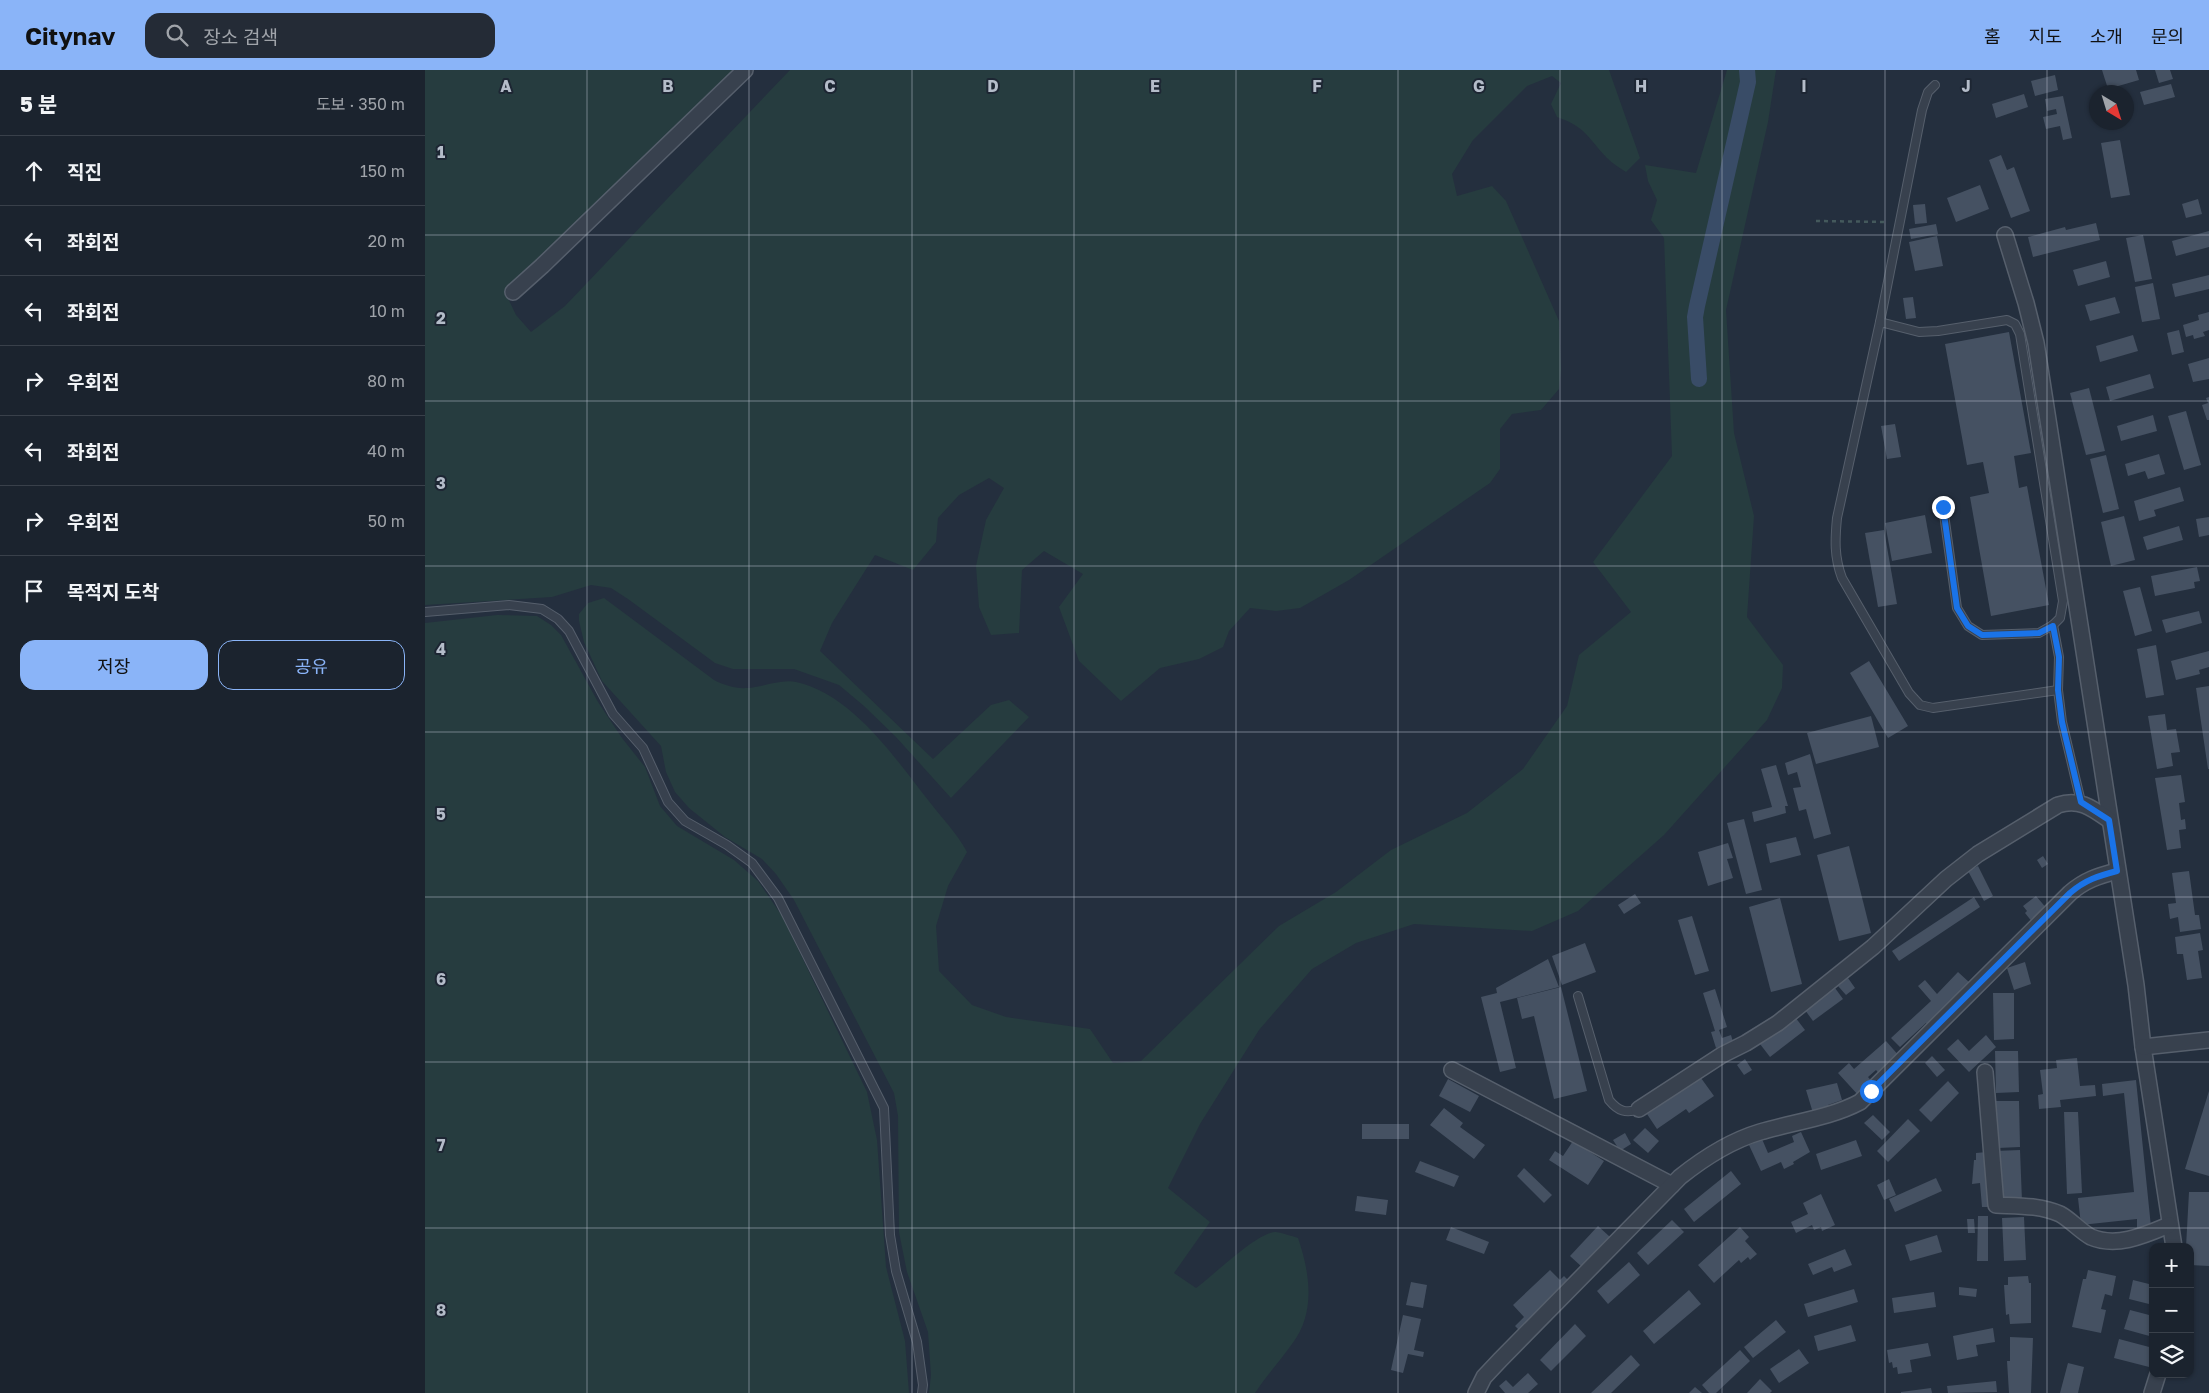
<!DOCTYPE html>
<html lang="ko">
<meta charset="utf-8">
<style>
:root{--surface:#1b232e;--page:#242b36;--text:#f1f3f6;--muted:#a0a4aa;--line:#39404a;--accent:#8ab4f8}
body{margin:0;font-family:"Golos Text","Noto Sans KR",sans-serif;background:var(--page);color:var(--text)}
.controls{position:absolute;right:15px;bottom:15px;display:grid;overflow:hidden;border-radius:10px;box-shadow:0 1px 4px #0004}
.controls button{width:45px;height:45px;display:grid;place-items:center;padding:0;border:0;border-bottom:1px solid var(--line);background:var(--surface);color:var(--text);font:25px sans-serif}
.compass{position:absolute;left:1664px;top:15px;width:45px;height:45px;border-radius:50%;background:var(--surface);box-shadow:0 1px 4px #0004;rotate:142deg}
.stop{position:absolute;width:15px;height:15px;margin:-11px;border:4px solid #1a73e8;border-radius:50%;background:#fff}
.stop.end{background:#1a73e8;border-color:#fff;box-shadow:0 1px 5px #0008}
.list{margin:0;padding:0;list-style:none}
h2{display:flex;justify-content:space-between;align-items:center;height:65px;margin:0;padding:0 20px;font-size:21px}
h2 small{font-size:16px;font-weight:400;color:var(--muted)}
.list li{display:grid;grid-template-columns:32px 1fr auto;gap:15px;align-items:center;box-sizing:border-box;height:70px;padding:0 20px;border-top:1px solid var(--line)}
.list b{display:block;font-size:19px;white-space:nowrap}
.list em{font-size:16px;font-style:normal;color:var(--muted)}
.actions{display:flex;gap:10px;padding:15px 20px}
.actions a{flex:1;padding:11px 0;border:1px solid var(--accent);border-radius:15px;text-align:center;font-size:18px;color:var(--accent)}
.actions .main{background:var(--accent);color:#111}
.icon{flex:none;width:28px;height:28px;fill:none;stroke:currentColor;stroke-width:2;stroke-linecap:round;stroke-linejoin:round}
.map{position:relative;flex:none;width:1784px;height:1323px;overflow:hidden}
header{display:flex;align-items:center;gap:30px;box-sizing:border-box;height:70px;padding:0 25px;background:var(--accent);color:#111}
header strong{font-size:24px}
nav{display:flex;gap:28px;margin-inline-start:auto;font-size:18px}
.search{width:350px;height:45px;background:var(--page);display:flex;align-items:center;gap:12px;box-sizing:border-box;padding:0 18px;border-radius:15px;color:var(--muted);font-size:19px}
main{display:flex}
aside{flex:1;background:var(--surface)}
.map>svg:first-child{display:block}
.green{fill:#263c3f}
.lines{fill:none;stroke-linecap:round;stroke-linejoin:round}
.canal{stroke:#394c67;stroke-width:16}
.building{fill:#455162}
.lane-casing{stroke:#565f6c;stroke-width:10}
.street-casing{stroke:#565f6c;stroke-width:18}
.path{stroke:#44595c;stroke-width:2.5;stroke-dasharray:4 4;stroke-linecap:butt}
.lane{stroke:#38414e;stroke-width:8}
.street{stroke:#38414e;stroke-width:15}
.route{stroke:#1a73e8;stroke-width:6}
.grid{fill:none;stroke:#b4bcc9;stroke-width:1;stroke-opacity:0.55}
.grid-label{font-size:16px;text-anchor:middle;font-weight:bold;fill:#b4bcc9;stroke:#1d2633;stroke-width:4;stroke-linejoin:round;paint-order:stroke}
</style>
<header>
<strong>Citynav</strong>
<div class="search"><svg class="icon" aria-label="search" viewBox="0 0 24 24"><circle cx="10" cy="10" r="6"/><path d="M15 15l6 6"/></svg>장소 검색</div>
<nav><a>홈</a><a>지도</a><a>소개</a><a>문의</a></nav>
</header>
<main>
<aside>
<h2>5 분<small>도보 · 350 m</small></h2>
<ul class="list">
<li><svg class="icon" aria-label="ahead" viewBox="0 0 24 24"><path d="M12 20V5M6 11l6-6 6 6"/></svg><div><b>직진</b></div><em>150 m</em></li>
<li><svg class="icon" aria-label="left" viewBox="0 0 24 24"><path d="M17 20v-9H6M10 6l-5 5 5 5"/></svg><div><b>좌회전</b></div><em>20 m</em></li>
<li><svg class="icon" aria-label="left" viewBox="0 0 24 24"><path d="M17 20v-9H6M10 6l-5 5 5 5"/></svg><div><b>좌회전</b></div><em>10 m</em></li>
<li><svg class="icon" aria-label="right" viewBox="0 0 24 24"><path d="M7 20v-9h11M14 6l5 5-5 5"/></svg><div><b>우회전</b></div><em>80 m</em></li>
<li><svg class="icon" aria-label="left" viewBox="0 0 24 24"><path d="M17 20v-9H6M10 6l-5 5 5 5"/></svg><div><b>좌회전</b></div><em>40 m</em></li>
<li><svg class="icon" aria-label="right" viewBox="0 0 24 24"><path d="M7 20v-9h11M14 6l5 5-5 5"/></svg><div><b>우회전</b></div><em>50 m</em></li>
<li><svg class="icon" aria-label="arrive" viewBox="0 0 24 24"><path d="M6 21V4h12l-3 4 3 4H6"/></svg><div><b>목적지 도착</b></div></li>
</ul>
<div class="actions"><a class="main">저장</a><a>공유</a></div>
</aside>
<div class="map">
<svg width="1784" height="1323" viewBox="0 0 1784 1323">
<rect width="100%" height="100%" fill="#242f3e"/>
<!-- green -->
<g class="green">
<path d="M0 0H312L80 222 91 245 106 262 140 236 365 0H1184L1215 88 1201 102C1195 98 1188 94 1182 88 1163 68 1161 57 1132 47L1126 34 1136 13 1127 6 1102 16 1048 70 1027 104 1032 126 1067 116 1081 131 1134 251 1136 299 1134 319 1116 340 1087 344 1075 359V399L1065 413 924 510 875 538 851 541 825 538 804 561 798 577 774 589 735 598 696 631 654 591 634 537 658 504 619 481 597 500 594 563 566 565 554 537 551 496 561 450 579 418 564 408 534 425 513 448 511 472 488 500 450 485 407 553 395 581 508 689 566 635 584 630 604 647 526 728 471 667 439 636 414 615 369 599H308L290 593 203 529 186 518 166 515 127 527 0 535Z"/>
<path d="M1302 0H1351L1343 52 1301 240 1309 363 1329 446 1322 547 1358 595 1357 618 1342 650 1239 765 1153 841 1107 861 989 854 931 873 887 899 834 960 775 1054 743 1118 785 1152 749 1203 771 1218C788 1206 833 1161 851 1162 858 1163 866 1166 873 1168 885 1203 891 1243 867 1274 855 1291 841 1306 830 1323H504L506 1305 503 1262 482 1202 474 1162 473 1046 469 1023 369 830 351 804 337 789 300 767 264 738 250 722 241 702 236 676 177 611 159 572 154 551V544L163 533 179 528 289 610C299 615 311 619 322 618 338 617 356 609 371 612 428 625 469 687 503 730 516 747 532 763 542 782L523 816 511 856 514 901 547 935 581 947 665 959 688 993 716 991 854 856 911 822 966 780 1042 743 1098 699 1142 636 1154 585 1206 542 1168 492 1247 386 1239 168 1226 150 1232 130 1223 111 1220 95 1271 103Z"/>
<polygon points="72,545 112,546 126,555 136,565 173,632 197,668 220,697 235,736 252,756 309,790 333,811 357,846 442,1022 452,1070 461,1197 480,1271 484,1323 0,1323 0,553"/>
</g>
<g class="lines">
<!-- canal -->
<polyline class="canal" points="1274,309 1270,247 1272,236 1323,12 1322,0"/>
</g>
<!-- building -->
<g class="building">
<polygon points="1677,0 1711,0 1714,10 1683,19"/>
<polygon points="1730,0 1745,0 1748,9 1734,13"/>
<polygon points="1630,5 1633,20 1610,26 1606,11"/>
<polygon points="1746,14 1750,27 1719,35 1715,22"/>
<polygon points="1599,24 1603,37 1571,48 1567,34"/>
<polygon points="1638,26 1647,68 1638,70 1635,56 1621,59 1618,47 1632,44 1631,39 1622,41 1620,29"/>
<polygon points="1695,70 1705,125 1686,128 1676,73"/>
<polygon points="1576,85 1582,100 1589,97 1605,141 1586,148 1564,90"/>
<polygon points="1555,115 1564,139 1531,152 1522,128"/>
<polygon points="1773,129 1777,144 1761,148 1757,134"/>
<polygon points="1500,134 1502,153 1490,154 1488,135"/>
<polygon points="1671,153 1675,170 1608,187 1603,167 1640,157 1641,160"/>
<polygon points="1511,154 1513,164 1486,169 1484,159"/>
<polygon points="1784,161 1784,177 1751,186 1747,171"/>
<polygon points="1718,165 1727,209 1710,212 1701,168"/>
<polygon points="1512,166 1518,196 1490,201 1484,172"/>
<polygon points="1681,191 1685,207 1653,216 1648,200"/>
<polygon points="1784,205 1784,219 1750,227 1747,214"/>
<polygon points="1728,213 1735,249 1717,252 1710,217"/>
<polygon points="1488,227 1491,248 1481,249 1478,228"/>
<polygon points="1690,227 1695,243 1665,251 1660,235"/>
<polygon points="1784,242 1784,260 1778,262 1780,266 1769,269 1768,265 1761,267 1758,255 1774,250 1773,245"/>
<polygon points="1754,260 1759,282 1747,285 1742,263"/>
<polygon points="1584,262 1606,383 1589,386 1594,418 1602,416 1624,535 1566,546 1545,427 1564,423 1558,392 1542,395 1520,274"/>
<polygon points="1708,265 1713,281 1675,292 1671,276"/>
<polygon points="1784,288 1784,309 1768,312 1763,294"/>
<polygon points="1725,304 1729,318 1685,331 1681,317"/>
<polygon points="1664,318 1680,381 1661,385 1645,323"/>
<polygon points="1784,327 1784,350 1782,350 1777,335 1783,333 1781,328"/>
<polygon points="1761,341 1776,395 1759,400 1743,346"/>
<polygon points="1728,345 1732,361 1696,371 1692,356"/>
<polygon points="1470,354 1476,387 1462,389 1456,356"/>
<polygon points="1734,384 1740,404 1723,409 1720,401 1703,406 1700,394"/>
<polygon points="1681,385 1694,439 1678,443 1665,389"/>
<polygon points="1755,417 1759,431 1729,440 1731,446 1714,451 1709,431"/>
<polygon points="1500,445 1507,483 1467,491 1460,453"/>
<polygon points="1699,446 1710,490 1686,496 1676,452"/>
<polygon points="1784,447 1784,465 1774,467 1771,449"/>
<polygon points="1754,456 1758,470 1722,480 1718,467"/>
<polygon points="1459,460 1472,534 1453,537 1440,463"/>
<polygon points="1772,497 1775,511 1769,512 1770,518 1730,526 1726,506"/>
<polygon points="1715,517 1727,561 1710,566 1698,521"/>
<polygon points="1774,541 1777,553 1741,563 1737,550"/>
<polygon points="1731,575 1739,625 1721,628 1712,579"/>
<polygon points="1784,581 1784,597 1774,600 1775,604 1751,610 1746,591"/>
<polygon points="1444,591 1483,656 1463,668 1425,603"/>
<polygon points="1784,616 1784,699 1783,699 1771,618"/>
<polygon points="1740,644 1742,660 1751,659 1755,682 1746,683 1748,696 1732,699 1723,646"/>
<polygon points="1446,646 1454,677 1391,694 1382,663"/>
<polygon points="1385,684 1406,764 1389,769 1381,739 1374,741 1368,718 1376,717 1372,702 1363,705 1360,693"/>
<polygon points="1351,695 1363,736 1360,736 1361,743 1329,752 1327,742 1347,737 1336,699"/>
<polygon points="1756,705 1760,732 1754,733 1756,750 1760,749 1761,759 1754,760 1756,778 1742,780 1730,708"/>
<polygon points="1319,749 1337,820 1321,824 1302,753"/>
<polygon points="1371,767 1376,785 1345,793 1341,774"/>
<polygon points="1303,773 1308,788 1302,789 1308,808 1283,816 1273,782"/>
<polygon points="1424,776 1446,863 1414,871 1392,785"/>
<polygon points="1618,786 1623,794 1617,798 1612,790"/>
<polygon points="1553,796 1568,826 1559,831 1543,801"/>
<polygon points="1764,801 1770,845 1774,845 1776,859 1755,862 1753,847 1745,849 1743,834 1751,833 1747,803"/>
<polygon points="1210,824 1216,833 1199,844 1193,835"/>
<polygon points="1611,826 1623,840 1608,853 1600,843 1602,841 1598,836"/>
<polygon points="1549,827 1555,837 1474,891 1467,881"/>
<polygon points="1355,828 1377,914 1346,922 1324,837"/>
<polygon points="1267,846 1284,901 1270,905 1253,850"/>
<polygon points="1775,863 1778,880 1773,881 1777,908 1762,910 1758,884 1752,884 1750,867"/>
<polygon points="1160,873 1171,902 1137,915 1127,886"/>
<polygon points="1123,889 1134,917 1075,932 1091,998 1075,1002 1056,927 1072,923 1071,918"/>
<polygon points="1600,892 1606,914 1589,920 1582,898"/>
<polygon points="1533,902 1545,913 1505,956 1501,953 1475,977 1466,968 1506,931 1493,916 1500,910 1512,924"/>
<polygon points="1423,908 1430,918 1421,925 1413,916"/>
<polygon points="1136,917 1162,1021 1129,1029 1109,946 1097,949 1092,928"/>
<polygon points="1410,918 1418,929 1388,951 1380,940"/>
<polygon points="1290,919 1302,957 1294,960 1297,968 1306,965 1308,972 1291,978 1286,962 1290,961 1278,923"/>
<polygon points="1568,923 1589,923 1589,969 1569,970"/>
<polygon points="1370,947 1380,960 1345,987 1335,974"/>
<polygon points="1561,965 1571,977 1544,1002 1522,979 1533,969 1544,981"/>
<polygon points="1461,971 1475,987 1456,1006 1451,1000 1443,1007 1448,1013 1434,1026 1413,1003 1424,993 1429,999"/>
<polygon points="1570,981 1593,981 1594,1022 1571,1023"/>
<polygon points="1507,986 1520,1000 1512,1007 1500,993"/>
<polygon points="1652,988 1655,1016 1670,1015 1671,1026 1635,1030 1636,1037 1614,1039 1613,1025 1618,1024 1615,1000 1632,998 1631,990"/>
<polygon points="1320,989 1327,1000 1319,1005 1312,995"/>
<polygon points="1276,1008 1289,1026 1264,1043 1261,1039 1232,1059 1222,1044"/>
<polygon points="1023,1009 1054,1026 1045,1042 1014,1026"/>
<polygon points="1711,1010 1726,1157 1712,1158 1712,1149 1656,1155 1653,1128 1709,1122 1699,1023 1678,1026 1677,1014"/>
<polygon points="1523,1011 1534,1023 1506,1052 1494,1040"/>
<polygon points="1412,1013 1417,1030 1403,1035 1404,1038 1388,1043 1381,1020"/>
<polygon points="1784,1021 1784,1106 1760,1099"/>
<polygon points="1567,1031 1594,1031 1595,1077 1573,1078"/>
<polygon points="1019,1038 1038,1053 1035,1057 1060,1075 1049,1089 1005,1055"/>
<polygon points="1639,1042 1653,1042 1657,1123 1642,1124"/>
<polygon points="1448,1045 1465,1062 1457,1070 1439,1053"/>
<polygon points="1483,1049 1495,1061 1463,1092 1452,1081"/>
<rect x="937" y="1054" width="47" height="15"/>
<polygon points="1220,1058 1234,1071 1223,1083 1208,1070"/>
<polygon points="1376,1062 1385,1082 1368,1092 1369,1094 1359,1099 1356,1092 1336,1101 1324,1075 1337,1069 1343,1083 1369,1072 1367,1066"/>
<polygon points="1200,1063 1206,1074 1195,1081 1188,1070"/>
<polygon points="1431,1070 1437,1086 1396,1100 1391,1084"/>
<polygon points="1148,1071 1179,1091 1163,1115 1124,1090 1130,1081 1138,1086"/>
<polygon points="1595,1080 1597,1131 1573,1132 1570,1081"/>
<polygon points="1562,1082 1565,1137 1557,1137 1555,1113 1547,1114 1549,1090 1551,1090 1551,1083"/>
<polygon points="995,1091 1034,1106 1029,1117 990,1102"/>
<polygon points="1099,1098 1127,1125 1119,1133 1092,1106"/>
<polygon points="1306,1101 1316,1114 1269,1152 1259,1139"/>
<polygon points="1511,1108 1517,1121 1470,1142 1464,1129"/>
<polygon points="1464,1109 1471,1125 1459,1130 1452,1115"/>
<polygon points="1764,1122 1784,1122 1784,1196 1765,1195 1765,1177 1761,1177"/>
<polygon points="1396,1124 1410,1155 1397,1161 1396,1157 1389,1160 1387,1155 1371,1163 1366,1152 1383,1144 1378,1133"/>
<polygon points="932,1126 963,1130 961,1145 930,1141"/>
<polygon points="1553,1146 1563,1146 1563,1191 1552,1191"/>
<polygon points="1599,1147 1601,1190 1579,1191 1577,1148"/>
<polygon points="1542,1149 1549,1149 1550,1163 1543,1163"/>
<polygon points="1247,1150 1259,1162 1223,1195 1212,1183"/>
<polygon points="1173,1156 1185,1167 1157,1197 1145,1186"/>
<polygon points="1026,1157 1064,1172 1059,1184 1021,1170"/>
<polygon points="1315,1157 1324,1167 1320,1171 1332,1184 1325,1190 1323,1187 1316,1193 1314,1190 1289,1213 1273,1195"/>
<polygon points="1512,1165 1517,1182 1485,1191 1480,1175"/>
<polygon points="1420,1179 1427,1195 1409,1202 1407,1197 1388,1205 1383,1194"/>
<polygon points="1204,1192 1215,1205 1183,1234 1172,1221"/>
<polygon points="1125,1200 1135,1210 1139,1206 1148,1215 1098,1264 1090,1256 1099,1247 1088,1235"/>
<polygon points="1663,1200 1691,1206 1687,1226 1680,1224 1676,1239 1681,1240 1676,1263 1647,1257 1658,1209 1661,1209"/>
<polygon points="1603,1206 1604,1213 1606,1213 1606,1253 1585,1254 1584,1244 1581,1245 1579,1215 1583,1215 1583,1207"/>
<polygon points="1708,1210 1728,1215 1728,1235 1704,1229"/>
<polygon points="986,1212 1002,1215 998,1238 981,1235"/>
<polygon points="1534,1217 1552,1219 1551,1227 1534,1225"/>
<polygon points="1429,1219 1433,1232 1383,1247 1379,1234"/>
<polygon points="1264,1220 1276,1234 1229,1274 1218,1261"/>
<polygon points="1509,1222 1511,1237 1469,1243 1467,1228"/>
<polygon points="1705,1240 1728,1246 1728,1267 1699,1259"/>
<polygon points="978,1245 996,1249 989,1280 999,1282 998,1287 983,1284 978,1303 966,1300"/>
<polygon points="1351,1250 1361,1262 1328,1288 1319,1277"/>
<polygon points="1150,1254 1161,1266 1126,1301 1115,1290"/>
<polygon points="1426,1255 1431,1271 1393,1281 1389,1266"/>
<polygon points="1568,1258 1570,1272 1551,1275 1553,1286 1532,1290 1528,1266"/>
<polygon points="1585,1267 1608,1268 1606,1323 1584,1323 1582,1291 1585,1291"/>
<polygon points="1694,1269 1728,1278 1728,1298 1689,1288"/>
<polygon points="1503,1273 1506,1286 1485,1290 1487,1302 1473,1304 1472,1297 1468,1298 1467,1292 1464,1293 1462,1280"/>
<polygon points="1374,1279 1384,1293 1354,1313 1345,1299"/>
<polygon points="1315,1280 1325,1291 1291,1323 1284,1323 1277,1315"/>
<polygon points="1206,1285 1215,1295 1186,1323 1166,1323"/>
<polygon points="1643,1293 1659,1297 1653,1323 1635,1323"/>
<polygon points="1103,1303 1113,1314 1103,1323 1080,1323 1074,1316 1081,1310 1088,1317"/>
<polygon points="1335,1309 1347,1321 1345,1323 1322,1323"/>
<polygon points="1571,1311 1572,1322 1523,1323 1522,1316"/>
<polygon points="1270,1317 1277,1323 1264,1323"/>
<polygon points="1506,1318 1507,1323 1476,1323 1476,1322"/>
</g>
<g class="lines">
<defs>
<g id="lane">
<path d="M1510 15 1503 22 1497 40 1455 252 1412 448C1410 469 1409 487 1417 508L1484 623 1495 635 1508 638 1633 620"/>
<polyline points="1455,252 1494,262 1513,261 1582,250 1590,254 1595,264 1638,531 1635,548 1628,555 1614,563 1557,565 1543,556 1532,538 1518,437"/>
<polyline points="0,542 84,535 117,539 133,549 144,561 188,644 218,678 243,732 260,751 302,775 327,793 353,828 459,1038 465,1165 471,1201 492,1272 498,1315 497,1323"/>
<polyline points="1628,555 1634,587 1633,620 1637,652 1656,732"/>
<path d="M1153 926 1184 1030C1193 1041 1201 1044 1214 1039"/>
</g>
<g id="street">
<polyline points="1580,165 1601,233 1611,273 1711,915 1718,977 1749,1177"/>
<polyline points="88,222 117,196 320,0"/>
<polyline points="1718,977 1784,970"/>
<polyline points="1027,1000 1247,1115"/>
<path d="M1560 1002 1571 1135C1592 1136 1615 1135 1635 1144 1646 1150 1655 1161 1666 1167 1692 1178 1720 1165 1744 1155"/>
<path d="M1214 1039 1297 985 1321 973 1353 953 1448 877 1521 809 1553 784 1633 735C1654 728 1667 738 1684 750"/>
<path d="M1051 1323 1059 1307 1075 1290 1255 1107C1280 1087 1305 1071 1335 1062 1368 1052 1405 1048 1435 1032L1645 823C1660 810 1673 806 1692 801"/>
<polyline points="1727,1323 1733,1304"/>
</g>
</defs>
<!-- lane casing -->
<use href="#lane" class="lane-casing"/>
<!-- street casing -->
<use href="#street" class="street-casing"/>
<!-- path -->
<polyline class="path" points="1391,151 1463,152"/>
<!-- lane -->
<use href="#lane" class="lane"/>
<!-- street -->
<use href="#street" class="street"/>
</g>
<g class="lines">
<!-- route -->
<path class="route" d="M1446 1021 1645 823C1660 810 1673 806 1692 801L1684 750 1656 732 1637 652 1633 620 1634 587 1628 556 1614 563 1557 565 1543 556 1532 538 1518 437"/>
</g>
<!-- grid -->
<path class="grid" d="M162 0V1323M324 0V1323M487 0V1323M649 0V1323M811 0V1323M973 0V1323M1135 0V1323M1297 0V1323M1460 0V1323M1622 0V1323M0 165H1784M0 331H1784M0 496H1784M0 662H1784M0 827H1784M0 992H1784M0 1158H1784"/>
<g class="grid-label">
<text x="81" y="22">A</text>
<text x="243" y="22">B</text>
<text x="405" y="22">C</text>
<text x="568" y="22">D</text>
<text x="730" y="22">E</text>
<text x="892" y="22">F</text>
<text x="1054" y="22">G</text>
<text x="1216" y="22">H</text>
<text x="1379" y="22">I</text>
<text x="1541" y="22">J</text>
<text x="16" y="88">1</text>
<text x="16" y="254">2</text>
<text x="16" y="419">3</text>
<text x="16" y="585">4</text>
<text x="16" y="750">5</text>
<text x="16" y="915">6</text>
<text x="16" y="1081">7</text>
<text x="16" y="1246">8</text>
</g>
</svg>
<div class="controls">
<button>+</button>
<button>−</button>
<button><svg class="icon" aria-label="layers" viewBox="0 0 24 24"><path d="M12 4l9 5-9 5-9-5zM3 14l9 5 9-5"/></svg></button>
</div>
<svg class="compass" viewBox="-18 -18 36 36"><path d="M0-13l5 13h-10z" fill="#e53935"/><path d="M0 13l5-13h-10z" fill="#a0a4aa"/></svg>
<div class="stop" style="left:1446px;top:1021px"></div>
<div class="stop end" style="left:1518px;top:437px"></div>
</div>
</main>
